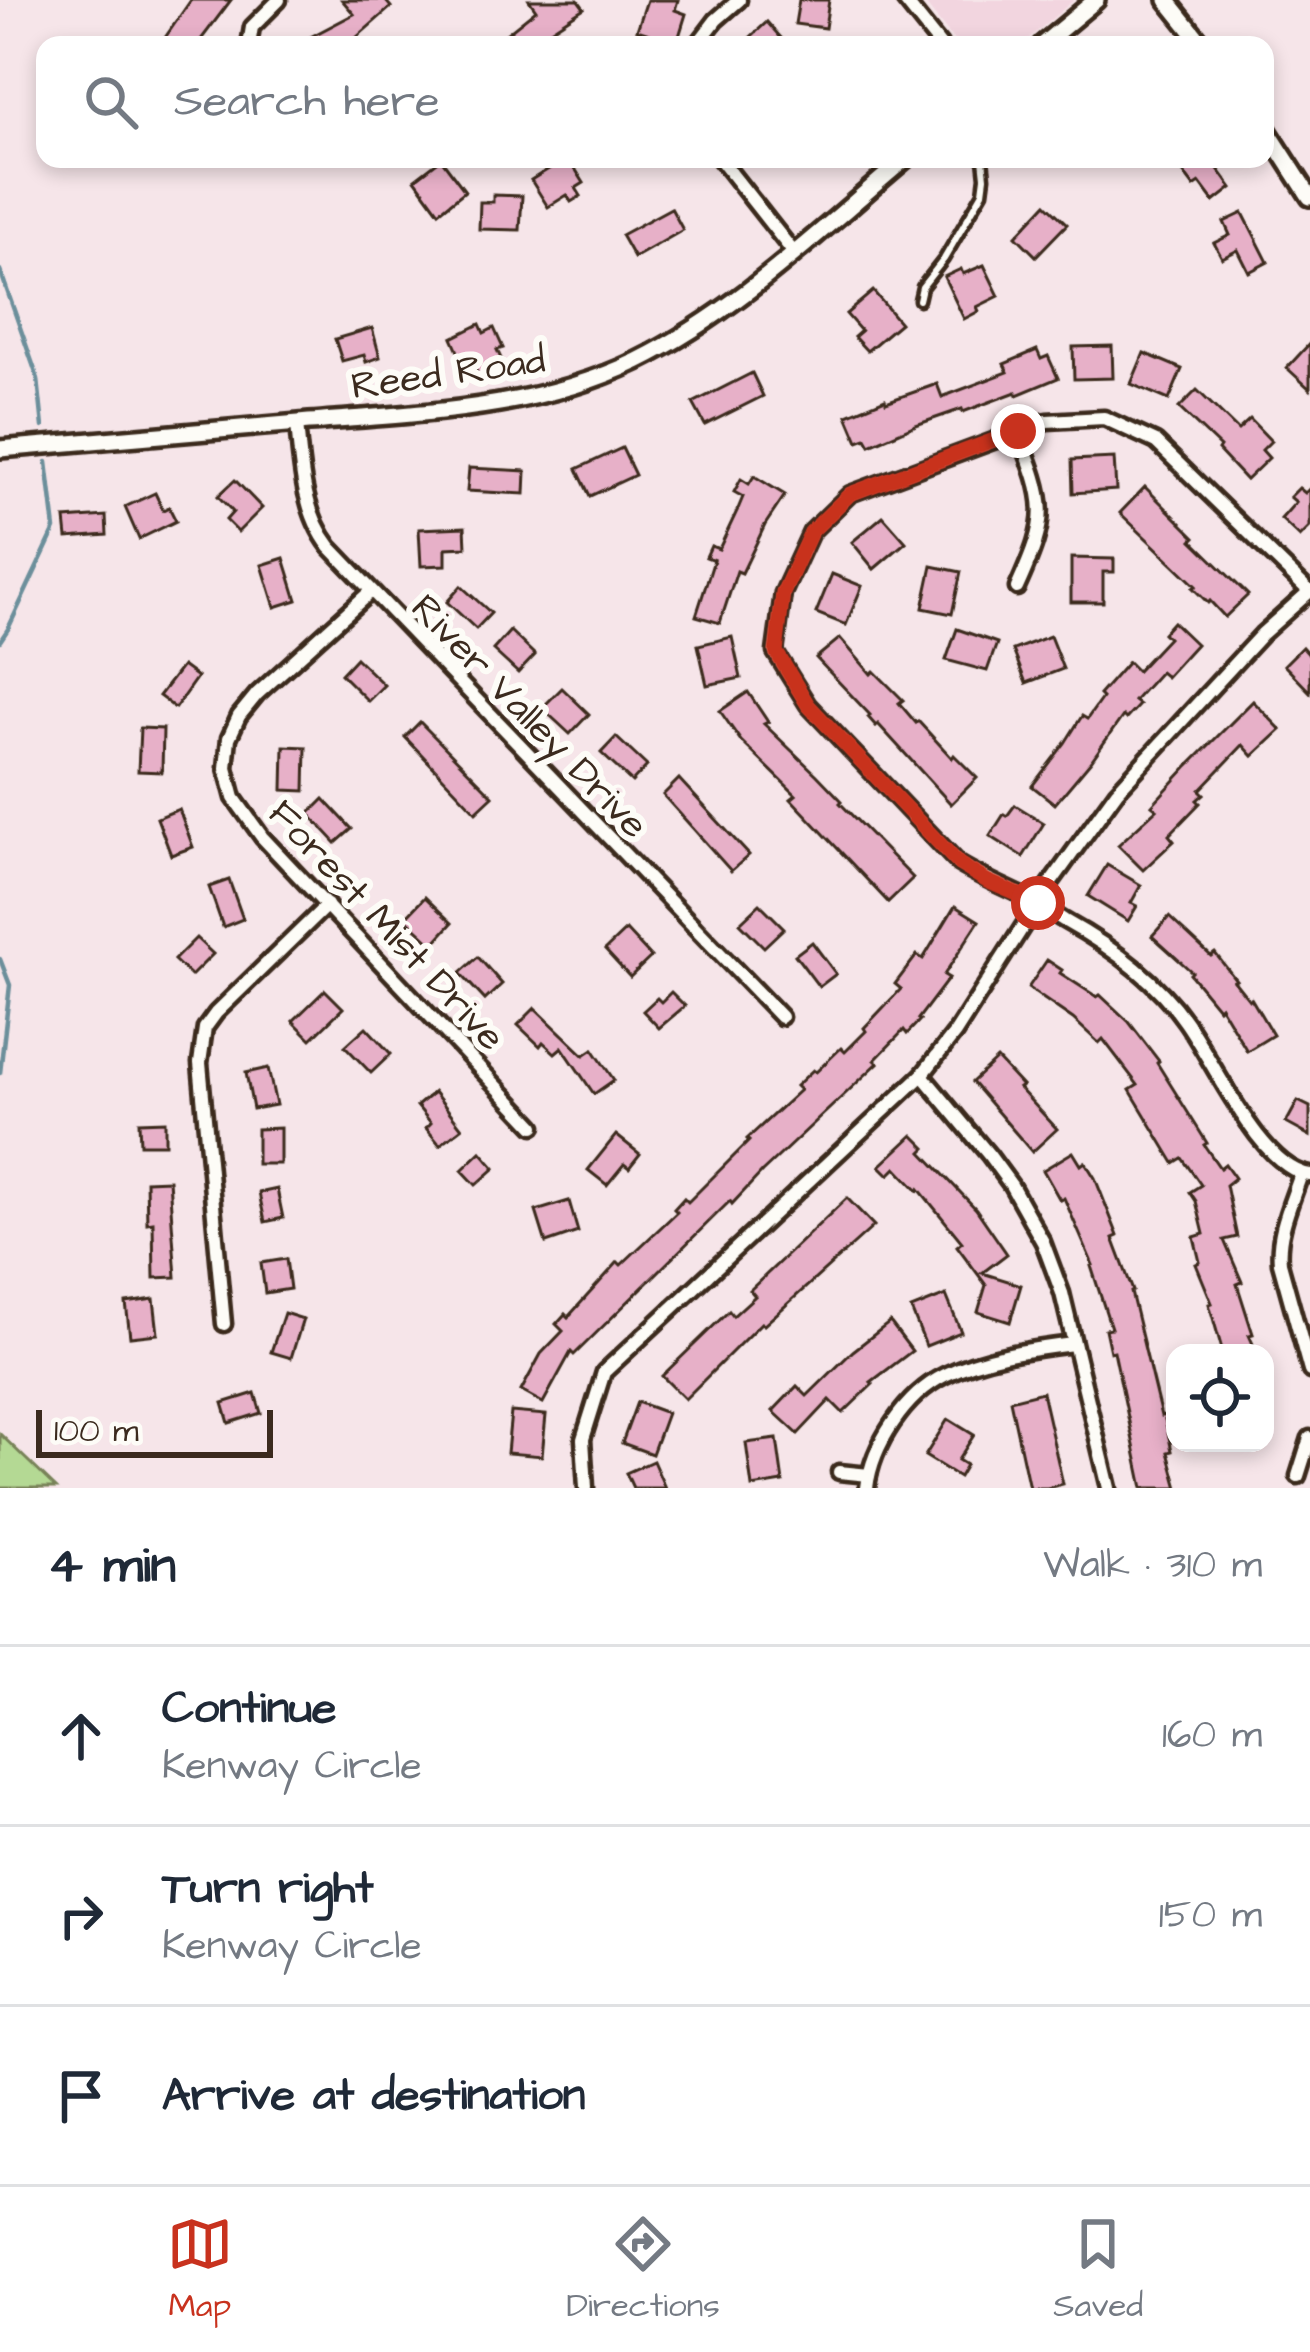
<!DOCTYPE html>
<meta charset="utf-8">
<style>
:root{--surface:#fff;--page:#f2f2f3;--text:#1f2937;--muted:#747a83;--line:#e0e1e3;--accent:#c8321e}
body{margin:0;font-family:"Architects Daughter",sans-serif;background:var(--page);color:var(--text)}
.controls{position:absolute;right:36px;bottom:36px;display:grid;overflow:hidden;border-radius:24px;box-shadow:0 6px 18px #0003}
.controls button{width:108px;height:108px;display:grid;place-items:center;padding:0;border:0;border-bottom:3px solid var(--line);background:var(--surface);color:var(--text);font:60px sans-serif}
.scale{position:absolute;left:36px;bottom:30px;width:237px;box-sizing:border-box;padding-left:12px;border:6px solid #3b2a1e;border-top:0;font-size:33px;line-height:42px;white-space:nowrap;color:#3b2a1e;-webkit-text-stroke:9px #fdfcf7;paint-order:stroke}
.stop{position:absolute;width:36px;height:36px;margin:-27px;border:9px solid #c8321e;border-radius:50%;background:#fff}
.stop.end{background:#c8321e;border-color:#fff;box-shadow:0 3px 12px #0008}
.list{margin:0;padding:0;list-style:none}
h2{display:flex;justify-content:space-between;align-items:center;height:156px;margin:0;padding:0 48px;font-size:51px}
h2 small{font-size:39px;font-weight:400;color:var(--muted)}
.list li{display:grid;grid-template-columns:78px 1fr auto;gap:36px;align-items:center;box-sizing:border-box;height:180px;padding:0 48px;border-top:3px solid var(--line)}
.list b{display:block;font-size:45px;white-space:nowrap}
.list p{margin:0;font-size:39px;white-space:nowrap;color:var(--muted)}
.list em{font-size:39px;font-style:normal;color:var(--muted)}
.icon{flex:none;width:66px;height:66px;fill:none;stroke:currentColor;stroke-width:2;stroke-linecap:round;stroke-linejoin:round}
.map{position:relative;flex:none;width:1310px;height:1488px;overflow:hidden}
.search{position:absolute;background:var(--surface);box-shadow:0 6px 18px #0003;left:36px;right:36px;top:36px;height:132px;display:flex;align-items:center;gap:30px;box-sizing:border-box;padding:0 42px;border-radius:24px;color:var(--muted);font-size:45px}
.sheet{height:696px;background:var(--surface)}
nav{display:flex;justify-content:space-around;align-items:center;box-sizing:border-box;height:168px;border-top:3px solid var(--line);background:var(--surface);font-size:33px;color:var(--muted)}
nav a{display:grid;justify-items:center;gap:6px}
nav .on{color:var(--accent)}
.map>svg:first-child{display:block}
.built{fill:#f2d5df}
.green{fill:#b4d994;stroke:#788259;stroke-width:3}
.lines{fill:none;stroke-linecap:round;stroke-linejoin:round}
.stream{stroke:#6c8f9b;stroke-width:4.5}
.building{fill:#e7b0c8;stroke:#3b2a1e;stroke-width:3}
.service-casing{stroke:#3b2a1e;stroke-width:15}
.minor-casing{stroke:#3b2a1e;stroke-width:21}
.tertiary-casing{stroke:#3b2a1e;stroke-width:24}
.service{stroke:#fdfcf7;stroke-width:6}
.minor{stroke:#fdfcf7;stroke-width:12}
.tertiary{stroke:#fdfcf7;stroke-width:15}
.route{stroke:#c8321e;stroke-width:15}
.labels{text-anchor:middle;stroke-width:12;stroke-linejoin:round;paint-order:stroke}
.street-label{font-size:39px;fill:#3b2a1e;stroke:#fdfcf7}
</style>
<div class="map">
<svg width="1310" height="1488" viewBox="0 0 1310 1488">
<rect width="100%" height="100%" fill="#f6e5e9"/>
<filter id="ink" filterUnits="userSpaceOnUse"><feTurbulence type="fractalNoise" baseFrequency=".00833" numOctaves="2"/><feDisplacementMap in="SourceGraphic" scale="24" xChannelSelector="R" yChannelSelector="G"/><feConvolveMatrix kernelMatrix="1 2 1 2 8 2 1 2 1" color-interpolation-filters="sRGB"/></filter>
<g filter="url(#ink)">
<!-- built -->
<polygon class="built" points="922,0 1074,0 1021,45 958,45"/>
<!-- green -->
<polygon class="green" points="0,1434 56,1488 0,1488"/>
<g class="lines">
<!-- stream -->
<g class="stream">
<polyline points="0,270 38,379 43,427"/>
<polyline points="0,641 8,629 55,529 47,462"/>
<polyline points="0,959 10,985 0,1073"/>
</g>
</g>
<!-- building -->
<g class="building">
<polygon points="191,0 231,0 197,45 160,45"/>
<polygon points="342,0 385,0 391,7 357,37 361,45 295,45 354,14"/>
<polygon points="529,0 578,0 584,8 541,36 548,45 492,45 536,10"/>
<polygon points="647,0 678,0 675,10 686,14 677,43 637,30"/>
<polygon points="799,0 829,0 825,28 795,24"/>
<polygon points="767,22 782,39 776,45 742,45"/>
<polygon points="441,159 465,191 439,212 415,179"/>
<polygon points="565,159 569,159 584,183 576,188 581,196 571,202 567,195 548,207 531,180"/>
<polygon points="1190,159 1211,159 1232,188 1214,202 1200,183 1194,187 1179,167"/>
<polygon points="493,195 522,196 520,230 479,229 480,202 493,202"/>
<polygon points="1046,204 1067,224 1036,256 1016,236"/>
<polygon points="671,208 683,230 634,258 621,235"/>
<polygon points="1243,213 1268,262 1249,272 1238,250 1222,258 1214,243 1230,235 1224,222"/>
<polygon points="984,265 999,296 977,307 979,311 964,319 944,277 961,269 963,274"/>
<polygon points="873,291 900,323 867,351 854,337 861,331 846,314"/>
<polygon points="480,324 484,333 494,328 503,348 497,350 504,365 479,377 472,362 464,365 452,338"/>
<polygon points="372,328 380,357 366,362 364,355 342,361 335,339"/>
<polygon points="1310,343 1310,389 1287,368"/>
<polygon points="1112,346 1113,378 1074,379 1073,347"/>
<polygon points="1037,350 1041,359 1048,356 1058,378 1017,395 1016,392 963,412 962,409 916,425 870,445 866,438 858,441 847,415 885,399 886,402 937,384 942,397 1008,372 1004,364"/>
<polygon points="1144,353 1182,369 1169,400 1131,384"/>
<polygon points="752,373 763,396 705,425 693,403"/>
<polygon points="1197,390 1238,430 1250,419 1271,441 1262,450 1269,458 1246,480 1218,450 1220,447 1179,408"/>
<polygon points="622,448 635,475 590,496 577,469"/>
<polygon points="1114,458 1116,490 1073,493 1072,460"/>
<polygon points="469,468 526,471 525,494 467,491"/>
<polygon points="754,476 785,495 765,525 742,573 737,571 720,623 696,616 714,560 706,557 711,546 719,549 738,509 743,497 734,492 741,479 749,484"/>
<polygon points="235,480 262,508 238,532 226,520 233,512 218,496"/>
<polygon points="1145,487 1195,537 1192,540 1248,595 1225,617 1210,601 1208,603 1193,588 1196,586 1120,513"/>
<polygon points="1299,488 1305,493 1310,488 1310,527 1300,537 1281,519 1296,502 1290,497"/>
<polygon points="155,493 163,510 169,507 176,521 139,539 125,507"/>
<polygon points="106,516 107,535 67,538 65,519"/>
<polygon points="883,516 906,542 874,569 852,542"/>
<polygon points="465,527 466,547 446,548 446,565 421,566 419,529"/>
<polygon points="284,558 297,600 275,607 262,565"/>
<polygon points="1071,558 1114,559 1114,572 1103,572 1103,602 1071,602"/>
<polygon points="932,566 961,572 952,614 923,608"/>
<polygon points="832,574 862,586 846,625 816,613"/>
<polygon points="461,586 491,613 476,629 447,602"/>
<polygon points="1173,622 1196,644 1166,677 1160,672 1134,701 1139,705 1126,719 1123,716 1091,761 1055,804 1032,786 1065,743 1082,716 1087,719 1102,698 1099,695 1128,662 1137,671 1168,638 1163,633"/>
<polygon points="957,629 997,643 987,671 946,660"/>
<polygon points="510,631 535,655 518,673 493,650"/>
<polygon points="1050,636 1063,669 1026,683 1013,650"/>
<polygon points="732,637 741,678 707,685 698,645"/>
<polygon points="840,638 871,674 874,671 903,700 899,703 916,723 918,721 952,758 954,755 977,778 951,804 878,724 876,726 868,717 870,715 816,658"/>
<polygon points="1302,647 1310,656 1310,692 1284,665"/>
<polygon points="356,658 384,685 368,701 341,674"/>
<polygon points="182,666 197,677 175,708 159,696"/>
<polygon points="562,688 589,714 570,734 542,708"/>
<polygon points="748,692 768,722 764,724 817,775 842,801 840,803 913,878 888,902 791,799 796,795 741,741 720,711"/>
<polygon points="1253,701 1281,730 1253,756 1243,745 1200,790 1204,794 1197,800 1200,803 1169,835 1174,841 1143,870 1118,845 1157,809 1152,805 1187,767"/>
<polygon points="420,722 493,796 476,812 405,737"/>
<polygon points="140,728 163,729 162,772 138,771"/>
<polygon points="616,737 647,766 632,782 601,753"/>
<polygon points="284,746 306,747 305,791 283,790"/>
<polygon points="679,779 749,855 731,871 663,795"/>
<polygon points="324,799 352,829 336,843 309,814"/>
<polygon points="1015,805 1044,823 1023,857 990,836 1004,814 1007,816"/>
<polygon points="179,809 193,847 171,855 157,818"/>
<polygon points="1107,865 1141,885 1131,903 1137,906 1128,921 1088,896"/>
<polygon points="229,880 243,919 223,927 209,887"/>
<polygon points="425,897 452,923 433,944 405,918"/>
<polygon points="760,904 784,928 764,947 740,923"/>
<polygon points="955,906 979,921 944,975 949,978 918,1019 920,1020 907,1034 904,1030 875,1060 878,1063 762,1172 732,1204 730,1201 574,1355 571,1352 543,1403 521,1391 541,1354 563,1331 556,1324 565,1314 568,1317 618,1262 621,1265 677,1212 674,1209 684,1198 688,1202 749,1141 747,1139 800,1090 796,1086 813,1070 816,1072 841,1048 845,1052 866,1031 864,1028 901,989 895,984 917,955 923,959"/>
<polygon points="1169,917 1211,956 1215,953 1236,980 1234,981 1249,1000 1251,998 1273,1035 1247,1051 1220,1006 1218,1008 1190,974 1192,972 1152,936"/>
<polygon points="626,930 651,957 630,977 605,950"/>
<polygon points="196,938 213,954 191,976 174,960"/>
<polygon points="812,942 836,974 819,987 795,955"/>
<polygon points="478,957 502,984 485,1000 460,973"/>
<polygon points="1047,960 1062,970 1060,973 1097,997 1100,995 1129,1022 1159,1061 1157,1063 1207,1143 1204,1145 1220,1168 1225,1164 1235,1178 1226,1185 1237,1237 1224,1240 1242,1282 1237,1284 1253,1334 1249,1335 1257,1353 1223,1353 1209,1304 1212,1303 1196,1264 1200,1262 1194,1237 1204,1234 1196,1201 1190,1192 1201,1185 1182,1158 1174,1163 1130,1090 1138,1085 1103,1039 1099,1043 1073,1019 1028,988"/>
<polygon points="325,990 343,1008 311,1039 293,1021"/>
<polygon points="671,992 685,1006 659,1028 643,1011 657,998 661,1002"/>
<polygon points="535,1008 584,1055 593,1049 614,1080 594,1094 562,1047 555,1053 543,1042 540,1046 518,1025"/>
<polygon points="366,1027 391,1054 371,1073 345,1046"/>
<polygon points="997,1059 1022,1086 1019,1088 1057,1129 1032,1152 972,1082"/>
<polygon points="268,1068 276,1105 253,1109 246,1073"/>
<polygon points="434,1092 462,1128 440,1145 426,1128 431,1123 417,1106"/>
<polygon points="1298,1101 1310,1107 1310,1136 1286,1123"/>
<polygon points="165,1121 165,1144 140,1144 139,1122"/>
<polygon points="280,1128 280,1164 257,1164 257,1129"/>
<polygon points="616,1135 640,1154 629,1168 624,1164 607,1185 588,1170"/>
<polygon points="913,1135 926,1148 922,1152 976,1209 1007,1254 982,1273 1021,1285 1010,1322 978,1312 986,1285 957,1246 962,1242 919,1189 918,1191 896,1168 889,1175 880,1166"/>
<polygon points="481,1152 495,1168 476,1185 462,1170"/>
<polygon points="1073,1152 1081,1165 1085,1162 1095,1178 1118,1236 1113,1238 1133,1291 1131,1292 1161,1416 1164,1415 1172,1451 1168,1452 1178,1488 1143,1488 1114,1351 1110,1352 1105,1329 1111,1328 1091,1266 1093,1265 1064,1198 1060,1200 1043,1170"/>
<polygon points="169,1180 176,1277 154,1278 153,1222 147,1223 146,1181"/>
<polygon points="277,1189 283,1218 265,1222 259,1193"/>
<polygon points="847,1198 874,1226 764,1325 761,1323 685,1399 662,1376 729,1311 733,1316 755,1296 750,1290"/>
<polygon points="569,1201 578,1232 546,1243 536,1211"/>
<polygon points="286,1259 290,1289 265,1293 261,1263"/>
<polygon points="946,1295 961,1332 926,1346 911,1309"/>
<polygon points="154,1299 158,1334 130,1337 126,1303"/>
<polygon points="284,1313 303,1319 291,1358 271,1352"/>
<polygon points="890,1322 912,1351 871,1382 873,1384 843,1413 830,1400 798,1434 773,1411 797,1386 807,1396 853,1351"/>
<polygon points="1042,1392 1063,1484 1047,1488 1029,1488 1010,1400"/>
<polygon points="255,1393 261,1413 229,1423 223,1403"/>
<polygon points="637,1402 667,1413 652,1454 622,1443"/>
<polygon points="511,1412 546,1415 542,1456 507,1453"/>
<polygon points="948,1419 974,1435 958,1460 966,1465 959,1477 925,1456"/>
<polygon points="777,1439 783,1482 752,1487 746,1443"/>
<polygon points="653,1461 665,1488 633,1488 626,1473"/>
</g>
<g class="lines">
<defs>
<polyline id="service" points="919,300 922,287 944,259 983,192 985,177 983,159"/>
<g id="minor">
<polyline points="904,0 940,45"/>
<polyline points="249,45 252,27 279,0"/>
<polyline points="697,45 716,20 739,0"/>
<polyline points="720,159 794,253"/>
<path d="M297 423C301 466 303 512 330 547L781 1017"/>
<path d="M1017 588C1050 515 1047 505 1018 431"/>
<polyline points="370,592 257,694 239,716 229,738 226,768 234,798 262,837 534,1126"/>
<path d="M1310 592 1156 442 1104 418 1047 421 850 494 811 532 783 593 775 652 808 705 959 864C984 879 1008 889 1034 901 1045 906 1054 915 1065 921 1110 946 1155 978 1185 1021 1214 1061 1260 1168 1310 1175"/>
<polyline points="922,1075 989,1155 1011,1185 1043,1242 1062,1293 1109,1488"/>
<path d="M1301 1174C1291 1204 1277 1232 1280 1263L1310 1371"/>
<polyline points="224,1324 200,1063 205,1028 216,1013 327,905"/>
<polyline points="839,1472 869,1475"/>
<polyline points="1298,1476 1310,1438"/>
<polyline points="586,1488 583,1439 604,1372 922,1075 955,1033 1050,884 1117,791 1262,634 1310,591"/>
<path d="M867 1488C872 1445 905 1395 945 1375 983 1356 1032 1349 1073 1344"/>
</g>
<g id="tertiary">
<polyline points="1167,0 1203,45"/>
<polyline points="1042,45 1096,0"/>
<polyline points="1265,127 1310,197"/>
<path d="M0 449C100 441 199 431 299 423 413 413 531 412 637 361 738 311 819 231 905 159"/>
</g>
</defs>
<!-- service casing -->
<use href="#service" class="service-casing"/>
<!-- minor casing -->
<use href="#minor" class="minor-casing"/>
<!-- tertiary casing -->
<use href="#tertiary" class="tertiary-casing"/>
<!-- service -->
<use href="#service" class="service"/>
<!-- minor -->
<use href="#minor" class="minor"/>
<!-- tertiary -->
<use href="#tertiary" class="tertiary"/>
</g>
</g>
<g class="lines" filter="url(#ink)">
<!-- route -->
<polyline class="route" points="1018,431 850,494 811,532 783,593 776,652 808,705 959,864 987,881 1038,903"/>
</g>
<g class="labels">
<!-- street labels -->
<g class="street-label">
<text transform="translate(448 371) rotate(-8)" y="14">Reed Road</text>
<text transform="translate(531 715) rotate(46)" y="14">River Valley Drive</text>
<text transform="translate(388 924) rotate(47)" y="14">Forest Mist Drive</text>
</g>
</g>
</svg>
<div class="controls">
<button><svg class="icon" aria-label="locate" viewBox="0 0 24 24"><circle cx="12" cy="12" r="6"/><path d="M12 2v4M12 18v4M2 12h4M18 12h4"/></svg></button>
</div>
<div class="scale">100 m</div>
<div class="stop" style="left:1038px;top:903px"></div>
<div class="stop end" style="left:1018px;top:431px"></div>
<div class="search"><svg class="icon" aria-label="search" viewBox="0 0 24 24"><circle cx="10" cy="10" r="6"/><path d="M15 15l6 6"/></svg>Search here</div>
</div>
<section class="sheet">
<h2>4 min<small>Walk · 310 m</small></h2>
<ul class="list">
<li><svg class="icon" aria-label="ahead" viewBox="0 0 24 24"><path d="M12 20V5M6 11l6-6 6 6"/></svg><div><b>Continue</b><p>Kenway Circle</p></div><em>160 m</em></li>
<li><svg class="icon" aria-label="right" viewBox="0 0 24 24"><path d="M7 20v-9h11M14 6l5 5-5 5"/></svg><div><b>Turn right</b><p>Kenway Circle</p></div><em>150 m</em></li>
<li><svg class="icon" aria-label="arrive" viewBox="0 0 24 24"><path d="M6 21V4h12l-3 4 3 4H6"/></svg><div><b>Arrive at destination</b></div></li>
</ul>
</section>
<nav>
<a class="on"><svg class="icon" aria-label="map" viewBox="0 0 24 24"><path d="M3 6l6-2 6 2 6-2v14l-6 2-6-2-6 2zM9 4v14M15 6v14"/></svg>Map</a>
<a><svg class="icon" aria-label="directions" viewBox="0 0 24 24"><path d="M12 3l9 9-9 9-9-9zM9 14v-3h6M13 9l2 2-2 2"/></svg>Directions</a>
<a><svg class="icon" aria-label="saved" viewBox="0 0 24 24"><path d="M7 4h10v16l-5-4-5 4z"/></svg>Saved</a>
</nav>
